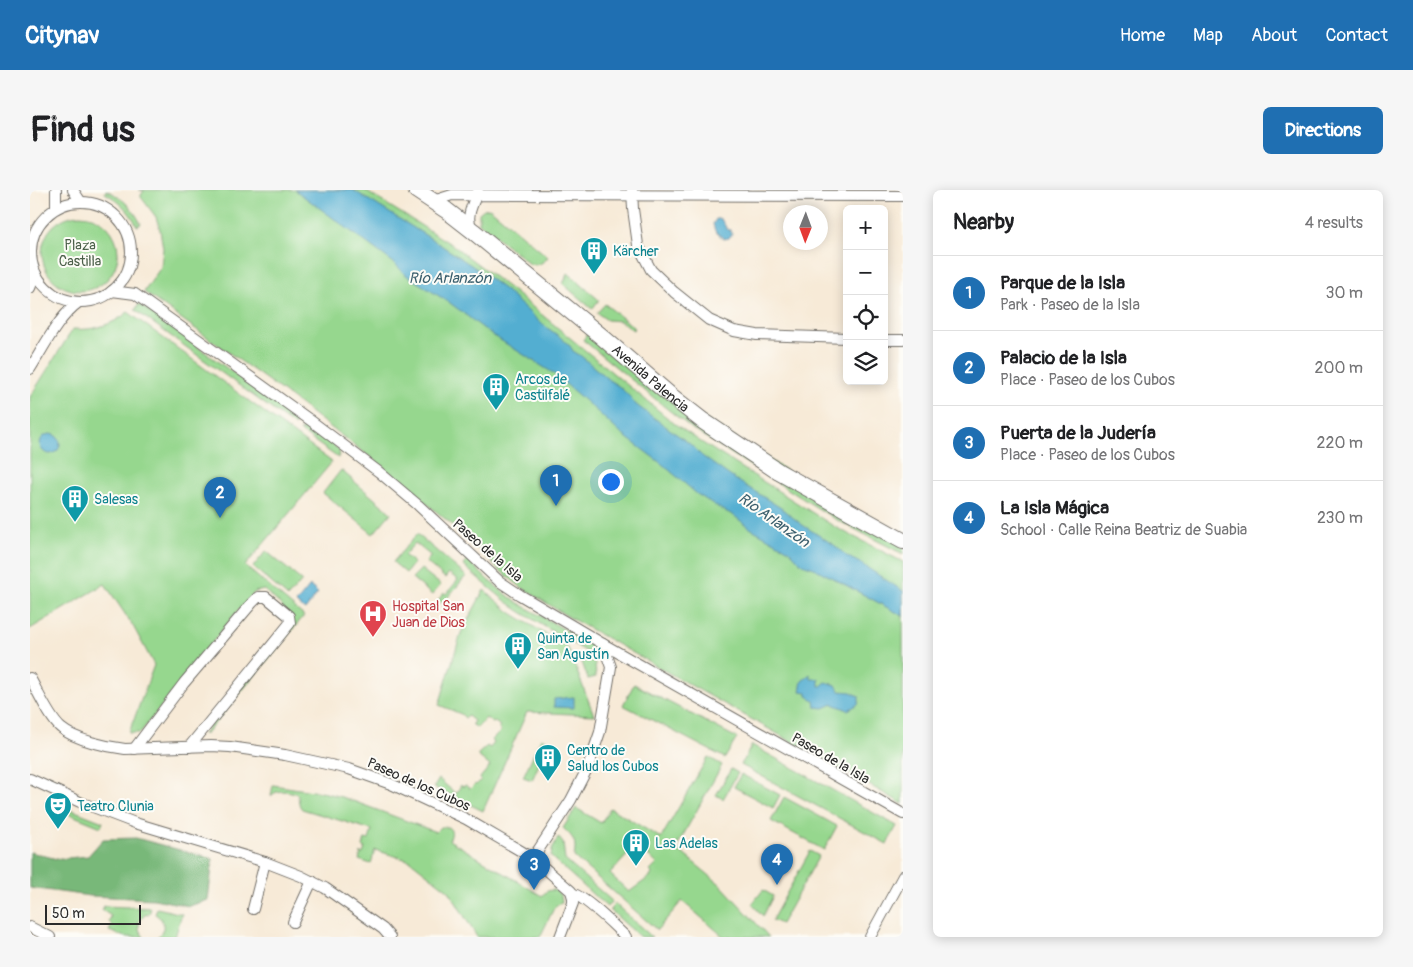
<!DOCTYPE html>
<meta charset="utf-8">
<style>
:root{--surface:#fff;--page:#f6f6f6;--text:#202124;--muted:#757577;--line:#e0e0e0;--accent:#1f6fb2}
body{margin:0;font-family:Pangolin,sans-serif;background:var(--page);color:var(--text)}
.controls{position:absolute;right:15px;top:15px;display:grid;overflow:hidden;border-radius:8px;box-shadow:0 2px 12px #0003}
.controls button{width:45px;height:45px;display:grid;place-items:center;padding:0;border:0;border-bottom:1px solid var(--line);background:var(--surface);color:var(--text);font:25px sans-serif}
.compass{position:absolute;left:753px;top:15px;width:45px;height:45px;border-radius:50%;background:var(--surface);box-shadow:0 2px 12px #0003;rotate:181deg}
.scale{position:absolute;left:15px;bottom:12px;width:96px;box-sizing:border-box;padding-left:5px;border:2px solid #2b2b2b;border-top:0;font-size:14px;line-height:18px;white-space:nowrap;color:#2b2b2b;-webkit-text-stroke:4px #fdfcf7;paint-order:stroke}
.you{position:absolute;left:580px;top:291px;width:18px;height:18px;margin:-12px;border:4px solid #fff;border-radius:50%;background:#1a73e8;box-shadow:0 0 0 8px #1a73e833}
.badge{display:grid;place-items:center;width:32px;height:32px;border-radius:50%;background:var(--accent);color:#fff;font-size:16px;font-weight:700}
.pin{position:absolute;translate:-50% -41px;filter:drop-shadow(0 1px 2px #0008)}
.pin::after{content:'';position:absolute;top:26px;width:18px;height:15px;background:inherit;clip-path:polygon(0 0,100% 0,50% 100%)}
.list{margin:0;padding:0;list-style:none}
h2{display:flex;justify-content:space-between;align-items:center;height:65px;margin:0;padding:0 20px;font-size:21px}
h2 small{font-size:16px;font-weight:400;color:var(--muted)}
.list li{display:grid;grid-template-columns:32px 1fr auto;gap:15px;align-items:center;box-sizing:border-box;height:75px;padding:0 20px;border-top:1px solid var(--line)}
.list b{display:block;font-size:19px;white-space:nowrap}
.list p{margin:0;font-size:16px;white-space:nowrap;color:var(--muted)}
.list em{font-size:16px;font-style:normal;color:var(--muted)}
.icon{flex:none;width:28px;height:28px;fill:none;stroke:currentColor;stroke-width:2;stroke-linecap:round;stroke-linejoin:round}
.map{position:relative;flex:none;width:873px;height:747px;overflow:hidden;border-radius:8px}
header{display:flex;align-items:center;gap:30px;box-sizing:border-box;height:70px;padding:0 25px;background:var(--accent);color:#fff}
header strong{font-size:24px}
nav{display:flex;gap:28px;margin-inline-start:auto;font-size:18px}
.intro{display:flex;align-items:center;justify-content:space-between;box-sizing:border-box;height:120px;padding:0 30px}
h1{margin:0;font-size:35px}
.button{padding:12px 22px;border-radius:8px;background:var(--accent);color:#fff;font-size:18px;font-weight:700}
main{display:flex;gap:30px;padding:0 30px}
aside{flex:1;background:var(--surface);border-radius:8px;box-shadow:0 2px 12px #0003}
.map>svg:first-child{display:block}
.green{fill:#96d78e;stroke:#60815c;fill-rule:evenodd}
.forest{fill:#78b879;stroke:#527252}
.water{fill:#53aed1;stroke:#3f6c7e}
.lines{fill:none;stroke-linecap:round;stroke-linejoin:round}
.minor-casing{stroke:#726e67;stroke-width:12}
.trunk-casing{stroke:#726e67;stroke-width:18}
.minor{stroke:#fff;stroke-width:10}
.trunk{stroke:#fff;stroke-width:16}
.labels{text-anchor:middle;stroke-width:4;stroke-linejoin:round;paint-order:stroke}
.park-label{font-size:14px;fill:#4b5f49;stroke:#fdfcf7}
.culture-label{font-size:14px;fill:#0d838f;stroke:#fdfcf7;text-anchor:start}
.street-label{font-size:14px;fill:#2b2b2b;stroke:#fdfcf7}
.health-label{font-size:14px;fill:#be3a42;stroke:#fdfcf7;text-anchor:start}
.water-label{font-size:15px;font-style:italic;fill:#3b5f6d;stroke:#fdfcf7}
</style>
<header>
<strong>Citynav</strong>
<nav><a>Home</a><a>Map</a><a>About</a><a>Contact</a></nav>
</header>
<div class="intro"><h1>Find us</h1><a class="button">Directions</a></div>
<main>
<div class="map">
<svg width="873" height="747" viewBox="0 0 873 747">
<rect width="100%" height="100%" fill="#fdfcf7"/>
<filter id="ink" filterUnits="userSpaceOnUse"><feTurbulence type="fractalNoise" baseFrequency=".02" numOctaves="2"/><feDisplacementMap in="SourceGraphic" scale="10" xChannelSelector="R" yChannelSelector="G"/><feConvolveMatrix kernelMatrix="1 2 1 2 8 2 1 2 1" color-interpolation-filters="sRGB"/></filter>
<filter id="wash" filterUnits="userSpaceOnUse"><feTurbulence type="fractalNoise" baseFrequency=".0096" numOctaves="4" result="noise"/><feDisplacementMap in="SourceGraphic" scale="20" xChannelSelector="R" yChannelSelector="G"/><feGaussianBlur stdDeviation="1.12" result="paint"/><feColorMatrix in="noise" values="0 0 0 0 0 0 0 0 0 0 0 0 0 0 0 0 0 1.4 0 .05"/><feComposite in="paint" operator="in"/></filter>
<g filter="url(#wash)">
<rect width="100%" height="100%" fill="#f7ead7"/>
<!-- green -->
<g class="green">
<path d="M76 0C92 7 104 19 111 34L107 36C100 21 89 11 75 3Z"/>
<polygon points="109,0 334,0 424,56 483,101 645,234 671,252 805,337 873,372 873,614 537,426 491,397 468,379 433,344 352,276 251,200 114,102 131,77 133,58 130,40 126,27 111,7 111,5 114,1"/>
<path d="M459 18 462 20 518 67C513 73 508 76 500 74L449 33V23L454 19Z"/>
<circle cx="50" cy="63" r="38"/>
<polygon points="538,83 569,110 562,119 533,94"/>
<polygon points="109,114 264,227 266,230 265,236 105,120"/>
<polygon points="575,114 605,138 603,140 590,131 577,130 567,123"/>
<path d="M98 122 302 272 215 376 274 426 176 544H173L263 432 250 414 234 400 225 402 205 424 110 543H99L124 475 103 436 75 394 0 439V207L43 139C62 141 83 135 98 122Z"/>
<polygon points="559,142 625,197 873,355 873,364 805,329 664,240 636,218 553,150"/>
<polygon points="274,237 278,237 310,260 308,268 270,241"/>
<polygon points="311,280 361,323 343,344 293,303"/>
<polygon points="387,344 436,386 412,414 408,410 414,403 416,404 428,390 419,383 415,388 396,372 401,366 385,353 374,365 384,373 376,383 363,372"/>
<polygon points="236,361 272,391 258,407 223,377"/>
<path d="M437 369 458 390 485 411 567 458V468C541 452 514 437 488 420 469 407 452 391 434 376Z"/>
<polygon points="391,379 411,395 402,405 382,388"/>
<polygon points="454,400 480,422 538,458 564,525 497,522 453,621 404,597 409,589 426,604 431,595 433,597 435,595 440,599 445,594 446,595 451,590 450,588 460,576 447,565 457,556 460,558 464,553 462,550 471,541 468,538 470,536 465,532 463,533 456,528 447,538 442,534 444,531 438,526 435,528 431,524 409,515 431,443"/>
<polygon points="549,464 565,473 566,487 558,489"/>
<polygon points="604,494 707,548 695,568 593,515"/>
<polygon points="511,548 519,552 502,590 493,587"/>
<polygon points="722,555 867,636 857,654 711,575"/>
<path d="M678 567 692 575 646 658 690 694 739 747H694L652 711 627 740 544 667C547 652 544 648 533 638L546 618 571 633 580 618 631 648ZM600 650 605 652 627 674 620 681 622 683 621 686 599 702 580 684 600 662 597 661 595 657 597 652Z"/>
<polygon points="701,579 708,583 693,609 686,605"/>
<polygon points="711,584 750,605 743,618 704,597"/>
<path d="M243 595 296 603 315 608 406 642 411 637H418C423 641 422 645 419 650L512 706C519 696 532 699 532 712L524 718 510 747H447L419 701 381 671 345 660 341 674 329 670 331 663 333 664 335 658 333 657 335 649 339 650 342 640 272 619C267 614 270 607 266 603 257 601 247 599 241 606Z"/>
<polygon points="754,607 807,636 794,660 741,631"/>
<polygon points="17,610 73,632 71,637 15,614"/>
<polygon points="528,647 533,653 535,670 582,711 577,717 521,667 522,660"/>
<polygon points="780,661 789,666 751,734 742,730"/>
<polygon points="733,700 743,706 733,726 722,714"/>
<polygon points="585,713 585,714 622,747 610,747 580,720"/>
<polygon points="74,716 121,718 119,724 115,725 109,731 109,740 114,747 95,747 79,741 82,735 79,732 81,726 72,720"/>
<path d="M127 718 152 724 145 747H127C136 740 135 730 125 724Z"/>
</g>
<!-- forest -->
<polygon class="forest" points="106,648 183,669 178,710 159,716 124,709 60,706 0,698 0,662 27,669 58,666 73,649"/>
<!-- water -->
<g class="water">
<polygon points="265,0 323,0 400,48 447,79 475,100 512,134 530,147 540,156 543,161 551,166 579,190 590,197 601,208 602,211 609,217 660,254 672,266 700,286 751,318 771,334 804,355 818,367 830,373 873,401 873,426 784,378 772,374 759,360 720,338 703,325 689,318 667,304 632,274 589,242 570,224 523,183 462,145 420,113 376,85 364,73"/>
<polygon points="686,29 691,29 697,39 700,40 702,44 699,48 694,49 685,41 683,34"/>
<circle cx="20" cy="254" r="10"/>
<polygon points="280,396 288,403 275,420 266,413"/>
<polygon points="780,484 781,489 789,489 789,496 791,496 796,492 806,495 810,501 821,502 829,506 829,512 827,515 818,520 803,514 794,518 785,517 784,510 777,506 777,502 770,501 772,491"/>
<polygon points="544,507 544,518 524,517 524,509"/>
</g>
</g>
<g filter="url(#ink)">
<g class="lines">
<defs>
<g id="minor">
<polyline points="43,0 51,12"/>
<polyline points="602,0 603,19 608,55 621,80 644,102 679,130 704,141 727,145 817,148"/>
<polyline points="403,11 422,5 873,6"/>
<circle cx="51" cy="62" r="50"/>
<polyline points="26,18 26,0"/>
<path d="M442 39C435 26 443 14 448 1"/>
<polyline points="0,98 2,93 4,81"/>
<polyline points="82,101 105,104 280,230 349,282 388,315 469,391 490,405 573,454 873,624"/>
<polyline points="854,150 873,150"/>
<path d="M0 179C14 157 28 127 49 112"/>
<path d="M0 488C8 502 20 529 31 538 45 550 78 557 95 559L181 556 200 557 255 565 319 579 361 594 436 629 503 668 541 701 543 708V713L530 747"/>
<polyline points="104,559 154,493 222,413 228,407 236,407 259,426 260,433 159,557"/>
<polyline points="0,589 50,612 105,633 235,672 271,686 295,698 325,719 353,739 360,747"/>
<polyline points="503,668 541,610 558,577 570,542 581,477 573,454"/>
<path d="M542 703C558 709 583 735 596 747"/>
<polyline points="223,719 235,672"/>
<polyline points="263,732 282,691"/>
<polyline points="0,737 20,747"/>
<polyline points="840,747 873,686"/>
</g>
<g id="trunk">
<path id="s1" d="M386 0 416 20 443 41 571 146 641 206 673 231 749 282 873 351"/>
</g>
</defs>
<!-- minor casing -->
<use href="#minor" class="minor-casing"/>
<!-- trunk casing -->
<use href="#trunk" class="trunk-casing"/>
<!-- minor -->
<use href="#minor" class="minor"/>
<!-- trunk -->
<use href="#trunk" class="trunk"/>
</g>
</g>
<!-- icons -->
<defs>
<symbol id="building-pin" viewBox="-11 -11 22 30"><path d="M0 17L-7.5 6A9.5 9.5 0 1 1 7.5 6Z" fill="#0f9aa8" stroke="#fdfcf7"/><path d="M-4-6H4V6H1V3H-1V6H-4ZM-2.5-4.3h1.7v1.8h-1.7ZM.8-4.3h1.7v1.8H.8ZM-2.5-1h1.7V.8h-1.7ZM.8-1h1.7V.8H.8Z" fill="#fff"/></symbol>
<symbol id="hospital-pin" viewBox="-11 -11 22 30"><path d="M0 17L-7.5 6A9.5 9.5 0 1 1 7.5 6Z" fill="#e0444e" stroke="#fdfcf7"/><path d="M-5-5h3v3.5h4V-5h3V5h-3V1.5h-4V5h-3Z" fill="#fff"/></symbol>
<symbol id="theatre-pin" viewBox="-11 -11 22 30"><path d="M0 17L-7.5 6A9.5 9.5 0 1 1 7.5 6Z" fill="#0f9aa8" stroke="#fdfcf7"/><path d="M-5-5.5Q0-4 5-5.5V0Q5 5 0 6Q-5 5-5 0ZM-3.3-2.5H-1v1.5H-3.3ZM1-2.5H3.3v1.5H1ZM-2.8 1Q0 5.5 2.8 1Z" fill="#fff"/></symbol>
</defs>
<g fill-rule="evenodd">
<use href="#building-pin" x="548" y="45" width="32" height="43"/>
<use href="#building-pin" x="450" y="181" width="32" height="43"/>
<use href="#building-pin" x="29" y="293" width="32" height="43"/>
<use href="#hospital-pin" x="327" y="408" width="32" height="43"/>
<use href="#building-pin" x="472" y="440" width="32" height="43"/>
<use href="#building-pin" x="502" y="552" width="32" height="43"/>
<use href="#theatre-pin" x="12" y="600" width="32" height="43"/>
<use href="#building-pin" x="590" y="637" width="32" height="43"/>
</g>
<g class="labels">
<!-- park labels -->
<g class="park-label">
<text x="50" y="60">Plaza<tspan x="50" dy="16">Castilla</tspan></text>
</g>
<!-- culture labels -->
<g class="culture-label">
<text x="583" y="66">Kärcher</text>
<text x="485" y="194">Arcos de<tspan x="485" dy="16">Castilfalé</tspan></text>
<text x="64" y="314">Salesas</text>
<text x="507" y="453">Quinta de<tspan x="507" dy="16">San Agustín</tspan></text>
<text x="537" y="565">Centro de<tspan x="537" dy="16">Salud los Cubos</tspan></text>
<text x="47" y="621">Teatro Clunia</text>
<text x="625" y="658">Las Adelas</text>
</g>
<!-- street labels -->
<g class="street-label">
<text dy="5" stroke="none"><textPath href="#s1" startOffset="301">Avenida Palencia</textPath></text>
<text transform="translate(458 360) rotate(41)" y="5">Paseo de la Isla</text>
<text transform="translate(801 568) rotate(30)" y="5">Paseo de la Isla</text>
<text transform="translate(389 594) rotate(24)" y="5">Paseo de los Cubos</text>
</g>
<!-- health labels -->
<g class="health-label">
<text x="362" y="421">Hospital San<tspan x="362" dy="16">Juan de Dios</tspan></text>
</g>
<!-- water labels -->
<g class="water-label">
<text x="420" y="93">Río Arlanzón</text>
<text transform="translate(744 330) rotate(35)" y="5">Río Arlanzón</text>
</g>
</g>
</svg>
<div class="controls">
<button>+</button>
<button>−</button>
<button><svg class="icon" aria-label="locate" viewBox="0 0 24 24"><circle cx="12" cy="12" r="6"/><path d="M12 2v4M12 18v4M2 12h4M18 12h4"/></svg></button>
<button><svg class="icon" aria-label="layers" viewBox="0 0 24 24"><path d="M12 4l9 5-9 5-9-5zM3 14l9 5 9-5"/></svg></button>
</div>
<svg class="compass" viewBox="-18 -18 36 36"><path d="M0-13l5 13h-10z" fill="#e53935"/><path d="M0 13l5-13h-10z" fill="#757577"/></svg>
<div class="scale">50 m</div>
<div class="you"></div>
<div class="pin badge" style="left:526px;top:316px">1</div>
<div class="pin badge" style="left:190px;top:328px">2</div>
<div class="pin badge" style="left:504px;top:700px">3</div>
<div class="pin badge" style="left:747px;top:695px">4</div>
</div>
<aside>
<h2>Nearby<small>4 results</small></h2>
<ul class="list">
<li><span class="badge">1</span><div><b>Parque de la Isla</b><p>Park · Paseo de la Isla</p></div><em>30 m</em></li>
<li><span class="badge">2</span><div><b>Palacio de la Isla</b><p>Place · Paseo de los Cubos</p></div><em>200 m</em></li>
<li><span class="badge">3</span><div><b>Puerta de la Judería</b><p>Place · Paseo de los Cubos</p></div><em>220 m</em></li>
<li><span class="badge">4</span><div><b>La Isla Mágica</b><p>School · Calle Reina Beatriz de Suabia</p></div><em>230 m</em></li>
</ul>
</aside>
</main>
